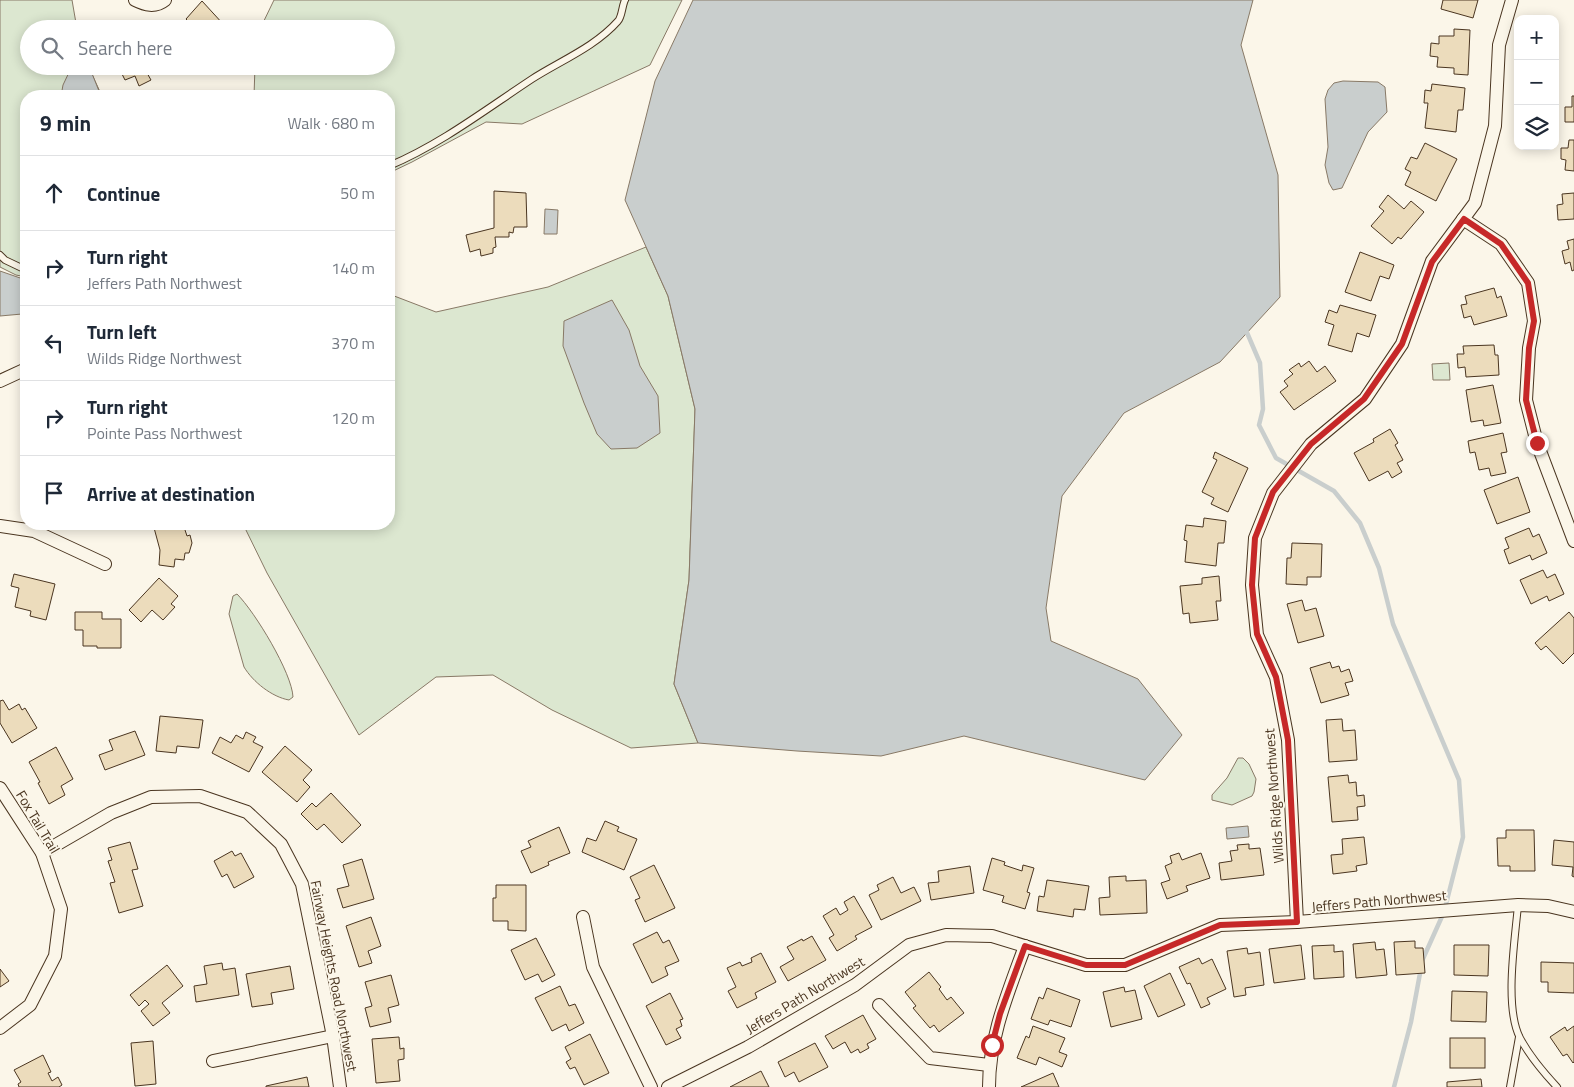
<!DOCTYPE html>
<meta charset="utf-8">
<style>
:root{--surface:#fff;--page:#f6f6f7;--text:#1f2937;--muted:#747a83;--line:#e0e1e3}
body{margin:0;font-family:"Titillium Web",sans-serif;background:var(--page);color:var(--text)}
.controls{position:absolute;right:15px;top:15px;display:grid;overflow:hidden;border-radius:10px;box-shadow:0 2px 12px #0003}
.controls button{width:45px;height:45px;display:grid;place-items:center;padding:0;border:0;border-bottom:1px solid var(--line);background:var(--surface);color:var(--text);font:25px sans-serif}
.stop{position:absolute;width:15px;height:15px;margin:-11px;border:4px solid #c62828;border-radius:50%;background:#fff}
.stop.end{background:#c62828;border-color:#fff;box-shadow:0 1px 5px #0008}
.list{margin:0;padding:0;list-style:none}
h2{display:flex;justify-content:space-between;align-items:center;height:65px;margin:0;padding:0 20px;font-size:21px}
h2 small{font-size:16px;font-weight:400;color:var(--muted)}
.list li{display:grid;grid-template-columns:32px 1fr auto;gap:15px;align-items:center;box-sizing:border-box;height:75px;padding:0 20px;border-top:1px solid var(--line)}
.list b{display:block;font-size:19px;white-space:nowrap}
.list p{margin:0;font-size:16px;white-space:nowrap;color:var(--muted)}
.list em{font-size:16px;font-style:normal;color:var(--muted)}
.icon{flex:none;width:28px;height:28px;fill:none;stroke:currentColor;stroke-width:2;stroke-linecap:round;stroke-linejoin:round}
.map{position:relative;flex:none;width:1574px;height:1087px;overflow:hidden}
.search{position:absolute;background:var(--surface);box-shadow:0 2px 12px #0003;left:20px;top:20px;width:375px;height:55px;display:flex;align-items:center;gap:12px;box-sizing:border-box;padding:0 18px;border-radius:28px;color:var(--muted);font-size:19px}
.panel{position:absolute;background:var(--surface);box-shadow:0 2px 12px #0003;left:20px;top:90px;width:375px;height:440px;border-radius:20px}
.map>svg:first-child{display:block}
.green{fill:#dce7d0;stroke:#887966}
.water{fill:#c9cecd;stroke:#887966}
.lines{fill:none;stroke-linecap:round;stroke-linejoin:round}
.stream{stroke:#c9cecd;stroke-width:4.5}
.building{fill:#ecdcbc;stroke:#4a3520}
.lane-casing{stroke:#4a3520;stroke-width:8}
.street-casing{stroke:#4a3520;stroke-width:14}
.lane{stroke:#fbf6e9;stroke-width:6}
.street{stroke:#fbf6e9;stroke-width:12}
.route{stroke:#c62828;stroke-width:6}
.labels{text-anchor:middle;stroke-width:4;stroke-linejoin:round;paint-order:stroke}
.street-label{font-size:14px;fill:#4a3520;stroke:#fbf6e9}
</style>
<div class="map">
<svg width="1574" height="1087" viewBox="0 0 1574 1087">
<rect width="100%" height="100%" fill="#fbf6e9"/>
<!-- green -->
<g class="green">
<polygon points="0,0 72,0 77,29 29,29 29,66 88,66 102,96 26,96 26,277 16,275 0,267"/>
<polygon points="274,0 682,0 650,65 522,124 486,122 412,162 389,173 389,96 254,96 255,66 386,66 386,29 260,29"/>
<polygon points="646,247 668,296 695,409 689,580 674,684 698,743 631,748 552,710 493,675 436,677 359,735 267,573 243,524 389,524 389,294 436,312 548,287"/>
<polygon points="1449,363 1450,380 1433,380 1432,364"/>
<path d="M237 594C255 612 292 673 293 697L289 700C272 697 253 682 244 667L229 614 233 596Z"/>
<polygon points="1238,758 1243,758 1249,764 1256,779 1254,792 1252,796 1232,805 1212,800 1212,795 1227,778"/>
</g>
<!-- water -->
<g class="water">
<polygon points="693,0 1253,0 1241,45 1278,175 1280,297 1220,362 1124,413 1062,496 1046,608 1051,641 1138,679 1182,735 1145,780 964,736 881,756 797,751 698,743 674,684 689,580 695,409 668,296 625,200 655,81"/>
<polygon points="72,66 89,66 101,96 61,96 63,85"/>
<polygon points="1343,81 1378,82 1385,87 1387,112 1368,132 1342,188 1333,190 1329,183 1325,165 1328,147 1325,99 1328,90 1334,83"/>
<polygon points="545,209 558,210 557,234 544,234"/>
<polygon points="0,271 26,280 26,313 22,314 0,316"/>
<polygon points="612,300 629,330 640,366 658,396 660,433 637,448 611,449 597,434 584,403 563,346 564,321"/>
<polygon points="1248,826 1249,837 1227,839 1226,828"/>
</g>
<g class="lines">
<!-- stream -->
<g class="stream">
<polyline points="1245,328 1260,363 1263,409 1259,425 1276,458 1334,491 1360,523 1379,568 1393,624 1459,780 1463,837 1444,912 1422,961"/>
<polyline points="1394,1087 1411,1022 1421,968"/>
</g>
</g>
<!-- building -->
<g class="building">
<polygon points="1443,0 1478,0 1473,18 1441,9"/>
<polygon points="202,1 224,25 220,29 180,29 188,21 186,19"/>
<polygon points="1454,29 1470,30 1468,75 1454,74 1454,68 1437,67 1438,57 1430,56 1431,43 1439,44 1439,36 1454,36"/>
<polygon points="118,66 158,66 159,67 147,73 151,80 139,86 135,76 125,80"/>
<polygon points="1432,84 1465,88 1463,110 1458,110 1456,132 1425,128 1428,103 1424,103 1425,90 1431,91"/>
<polygon points="1572,96 1574,96 1574,122 1565,122 1565,107 1572,107"/>
<polygon points="1569,140 1574,140 1574,171 1565,170 1566,160 1561,159 1561,148 1568,148"/>
<polygon points="1425,143 1457,159 1436,201 1405,185 1411,172 1405,169 1411,157 1417,159"/>
<polygon points="494,191 526,193 527,227 514,227 513,233 509,232 509,237 495,237 496,247 493,248 493,253 481,256 480,249 470,252 466,235 494,228"/>
<polygon points="1574,193 1574,219 1558,220 1557,205 1563,204 1562,194"/>
<polygon points="1388,195 1404,209 1411,201 1424,212 1401,239 1398,237 1392,244 1371,226 1384,211 1379,207"/>
<polygon points="1574,239 1574,270 1572,271 1570,262 1565,264 1562,251 1569,249 1567,241"/>
<polygon points="1360,252 1394,265 1389,279 1380,276 1371,301 1345,292"/>
<polygon points="1494,288 1497,298 1501,296 1507,316 1474,325 1471,316 1464,318 1461,305 1467,304 1465,296"/>
<polygon points="1340,305 1376,315 1369,337 1357,333 1352,352 1328,345 1334,325 1325,322 1329,310 1337,313"/>
<polygon points="1494,345 1495,355 1498,355 1499,375 1466,377 1465,367 1458,368 1457,354 1464,354 1463,346"/>
<polygon points="1309,361 1317,372 1325,366 1336,381 1294,410 1280,392 1288,386 1284,381 1293,374 1289,370 1299,363 1301,367"/>
<polygon points="1493,385 1501,423 1484,426 1483,420 1471,422 1466,390"/>
<polygon points="1390,429 1398,443 1395,445 1403,460 1397,463 1402,472 1392,478 1388,471 1369,481 1354,453 1374,442 1373,439"/>
<polygon points="1503,433 1507,452 1501,453 1506,473 1491,476 1489,468 1479,470 1475,452 1470,453 1468,441"/>
<polygon points="1215,452 1248,468 1228,512 1211,504 1214,498 1202,492 1217,460 1213,458"/>
<polygon points="1518,477 1530,512 1497,524 1484,490"/>
<polygon points="1204,518 1226,521 1224,543 1218,543 1216,566 1185,562 1187,541 1184,540 1186,525 1203,527"/>
<polygon points="153,524 183,524 187,536 190,535 192,543 189,553 185,553 184,560 175,559 174,567 159,565 160,550"/>
<polygon points="1529,528 1533,537 1539,534 1547,553 1532,560 1530,555 1509,564 1504,550 1509,548 1505,538"/>
<polygon points="1292,543 1322,544 1321,577 1307,577 1307,585 1286,584 1287,558 1291,558"/>
<polygon points="1543,570 1547,578 1555,574 1564,594 1549,601 1547,596 1531,604 1520,580"/>
<polygon points="14,574 55,584 46,620 30,616 31,611 15,607 19,588 11,586"/>
<polygon points="1219,576 1221,601 1216,601 1218,620 1190,623 1189,613 1183,614 1180,586 1202,584 1202,578"/>
<polygon points="159,578 178,596 171,604 175,607 163,620 152,610 141,622 129,610"/>
<polygon points="1302,600 1305,611 1316,608 1324,636 1298,643 1287,604"/>
<polygon points="75,612 102,612 102,619 121,619 121,648 97,648 97,646 83,646 83,630 75,630"/>
<polygon points="1569,612 1574,618 1574,653 1563,664 1546,646 1541,650 1535,643"/>
<polygon points="1330,662 1332,668 1339,666 1341,672 1349,669 1353,681 1345,683 1349,695 1321,703 1310,668"/>
<polygon points="3,700 9,710 19,704 22,710 25,708 37,728 12,743 0,723 0,701"/>
<polygon points="160,716 203,720 199,748 177,746 176,753 156,751"/>
<polygon points="1342,719 1343,731 1355,730 1357,760 1329,762 1326,720"/>
<polygon points="135,731 145,755 105,770 99,755 113,750 109,740"/>
<polygon points="246,732 256,737 253,742 263,747 249,772 212,753 220,737 231,743 236,735 243,739"/>
<polygon points="285,746 312,770 303,780 310,787 297,802 262,772"/>
<polygon points="56,747 73,779 61,786 65,795 49,804 38,783 40,782 29,762"/>
<polygon points="1348,775 1349,783 1356,782 1357,796 1364,795 1365,806 1357,807 1358,820 1332,822 1328,777"/>
<polygon points="331,793 361,825 342,843 324,824 317,830 301,814 312,803 316,807"/>
<polygon points="605,821 619,827 617,831 637,839 624,870 582,852 587,838 596,841"/>
<polygon points="559,827 570,853 548,862 549,865 531,873 521,851 531,847 528,841"/>
<polygon points="1506,830 1534,830 1535,871 1510,871 1510,866 1498,866 1497,838 1506,838"/>
<polygon points="1364,837 1367,864 1356,866 1357,871 1333,874 1331,855 1343,854 1342,839"/>
<polygon points="1554,840 1574,842 1574,877 1572,876 1573,867 1552,865"/>
<polygon points="130,842 138,869 132,870 143,906 119,913 110,883 115,882 108,861 112,860 108,848"/>
<polygon points="1249,844 1249,849 1260,848 1264,875 1221,880 1219,863 1232,861 1230,851 1238,850 1237,845"/>
<polygon points="232,851 235,856 241,853 254,877 234,888 227,874 222,877 214,861"/>
<polygon points="1179,853 1182,860 1201,853 1210,878 1186,886 1188,891 1167,899 1161,883 1170,880 1165,866 1172,863 1170,856"/>
<polygon points="992,858 1005,862 1004,865 1022,871 1023,865 1034,868 1027,892 1030,893 1025,909 1002,902 1004,896 983,890"/>
<polygon points="362,859 374,899 343,908 337,889 349,886 343,865"/>
<polygon points="654,865 675,908 645,922 635,900 640,898 630,877"/>
<polygon points="970,866 974,893 931,900 928,883 939,882 938,871"/>
<polygon points="1126,876 1126,881 1146,880 1147,913 1100,915 1099,898 1110,897 1109,877"/>
<polygon points="893,877 901,893 914,887 921,901 881,920 869,895 879,890 877,885"/>
<polygon points="1047,880 1089,886 1085,910 1074,909 1073,917 1037,911 1039,896 1044,897"/>
<polygon points="496,885 526,885 526,931 508,930 508,921 493,921 493,898 496,898"/>
<polygon points="854,896 872,927 855,936 857,939 837,951 829,938 834,935 823,916 836,908 840,915 848,910 844,902"/>
<polygon points="371,917 381,946 368,951 372,963 359,967 346,926"/>
<polygon points="657,932 663,943 669,940 679,961 665,967 668,975 652,983 633,944"/>
<polygon points="812,936 826,960 788,981 780,967 794,959 787,947 802,939 803,941"/>
<polygon points="536,938 555,975 542,982 538,974 525,980 511,950"/>
<polygon points="1415,941 1415,948 1423,948 1425,973 1396,975 1394,942"/>
<polygon points="1375,942 1376,950 1384,949 1387,975 1356,978 1353,944"/>
<polygon points="1301,945 1305,979 1274,983 1269,949"/>
<polygon points="1334,945 1334,952 1343,951 1344,977 1314,979 1312,946"/>
<polygon points="1454,945 1489,945 1488,976 1454,975"/>
<polygon points="1247,948 1248,954 1260,952 1264,985 1245,988 1246,995 1234,997 1227,951"/>
<polygon points="761,953 776,982 755,993 757,998 737,1008 728,991 736,987 727,968 740,962 742,966 752,962 751,958"/>
<polygon points="1199,958 1202,964 1212,959 1226,989 1207,998 1210,1004 1201,1008 1190,983 1187,984 1179,967"/>
<polygon points="1541,962 1574,963 1574,993 1548,992 1548,982 1541,982"/>
<polygon points="222,963 223,970 235,968 239,995 196,1002 194,986 207,984 204,966"/>
<polygon points="167,965 183,986 162,1003 170,1013 153,1026 141,1011 149,1004 145,1000 139,1006 130,995"/>
<polygon points="290,966 294,989 271,993 273,1004 252,1007 246,974"/>
<polygon points="0,969 9,981 0,987"/>
<polygon points="929,972 941,987 939,989 947,1000 951,997 964,1013 939,1032 934,1025 930,1028 913,1008 916,1006 905,992"/>
<polygon points="1170,973 1185,1005 1158,1017 1144,986"/>
<polygon points="391,975 399,1005 388,1008 391,1022 370,1027 365,1008 372,1006 365,982"/>
<polygon points="560,986 569,1006 575,1004 584,1023 569,1031 566,1024 552,1031 535,998"/>
<polygon points="1124,987 1125,992 1135,990 1142,1019 1111,1027 1103,992"/>
<polygon points="1047,988 1080,1000 1071,1027 1050,1020 1048,1025 1031,1019 1039,997 1043,999"/>
<polygon points="1452,991 1487,992 1486,1022 1451,1021"/>
<polygon points="670,993 683,1019 680,1020 682,1026 676,1029 681,1038 666,1045 646,1006"/>
<polygon points="863,1015 876,1039 867,1044 869,1048 860,1053 858,1049 851,1053 845,1042 833,1049 825,1036"/>
<polygon points="1033,1026 1065,1038 1059,1052 1067,1055 1062,1067 1039,1057 1036,1065 1017,1058 1026,1036 1029,1038"/>
<polygon points="1574,1026 1574,1062 1573,1063 1567,1054 1563,1056 1550,1037 1565,1027 1567,1031"/>
<polygon points="590,1034 609,1073 584,1085 575,1067 570,1069 566,1062 571,1059 565,1047"/>
<polygon points="399,1037 400,1049 404,1048 404,1059 398,1060 400,1081 376,1083 372,1039"/>
<rect x="1450" y="1038" width="35" height="30"/>
<polygon points="153,1041 156,1084 135,1086 131,1043"/>
<polygon points="815,1043 828,1067 799,1082 794,1072 785,1077 778,1062"/>
<polygon points="43,1055 51,1072 48,1073 52,1081 58,1077 62,1085 59,1087 19,1087 18,1084 21,1082 14,1070"/>
<polygon points="761,1071 769,1087 730,1087"/>
<polygon points="1053,1073 1059,1087 1021,1087"/>
<polygon points="307,1077 309,1087 266,1087 266,1086"/>
<polygon points="1481,1079 1482,1087 1447,1087 1447,1082"/>
</g>
<g class="lines">
<defs>
<g id="lane">
<path d="M389 166C441 144 485 110 532 79 560 61 595 47 618 21 622 17 622 6 625 0"/>
<polyline points="0,255 5,260 26,270"/>
<path d="M1518 905C1515 940 1504 1007 1520 1038 1529 1055 1543 1072 1557 1087"/>
<polyline points="1510,1087 1519,1037"/>
</g>
<g id="street">
<path d="M135 0C145 5 155 8 165 0"/>
<polyline points="1463,219 1501,244 1528,283 1534,321 1529,348 1526,400 1537,443 1574,541"/>
<polyline points="0,381 26,369"/>
<polyline points="0,526 34,531 105,564"/>
<polyline points="0,788 42,853 61,909 55,956 30,1005 0,1028"/>
<polyline points="42,853 111,813 151,797 200,796 247,812 281,844 302,884 333,1036 340,1087"/>
<polyline points="583,917 593,967 651,1087"/>
<polyline points="1297,922 1288,740 1276,677 1257,635 1252,585 1255,538 1273,493 1311,444 1365,399 1402,344 1432,261 1475,203 1495,126 1499,45 1512,0"/>
<polyline points="879,1005 930,1058 989,1065"/>
<polyline points="213,1061 333,1036"/>
<polyline points="668,1087 748,1047 855,985 909,945 946,935 992,936 1086,965 1125,965 1220,925 1297,922 1518,905 1548,906 1574,912"/>
<path d="M989 1087C989 1037 1008 993 1025 946"/>
</g>
</defs>
<!-- lane casing -->
<use href="#lane" class="lane-casing"/>
<!-- street casing -->
<use href="#street" class="street-casing"/>
<!-- lane -->
<use href="#lane" class="lane"/>
<!-- street -->
<use href="#street" class="street"/>
</g>
<g class="lines">
<!-- route -->
<polyline class="route" points="992,1045 1000,1014 1025,946 1086,965 1125,965 1220,925 1297,922 1288,740 1276,677 1257,634 1252,585 1255,538 1273,492 1311,444 1364,399 1402,344 1432,262 1464,219 1501,244 1528,283 1534,321 1529,348 1526,400 1537,443"/>
</g>
<g class="labels">
<!-- street labels -->
<g class="street-label">
<text transform="translate(1274 796) rotate(-94)" y="5">Wilds Ridge Northwest</text>
<text transform="translate(38 822) rotate(59)" y="5">Fox Tail Trail</text>
<text transform="translate(1379 901) rotate(-5)" y="5">Jeffers Path Northwest</text>
<text transform="translate(334 976) rotate(79)" y="5">Fairway Heights Road Northwest</text>
<text transform="translate(805 995) rotate(-31)" y="5">Jeffers Path Northwest</text>
</g>
</g>
</svg>
<div class="controls">
<button>+</button>
<button>−</button>
<button><svg class="icon" aria-label="layers" viewBox="0 0 24 24"><path d="M12 4l9 5-9 5-9-5zM3 14l9 5 9-5"/></svg></button>
</div>
<div class="stop" style="left:992px;top:1045px"></div>
<div class="stop end" style="left:1537px;top:443px"></div>
<div class="search"><svg class="icon" aria-label="search" viewBox="0 0 24 24"><circle cx="10" cy="10" r="6"/><path d="M15 15l6 6"/></svg>Search here</div>
<section class="panel">
<h2>9 min<small>Walk · 680 m</small></h2>
<ul class="list">
<li><svg class="icon" aria-label="ahead" viewBox="0 0 24 24"><path d="M12 20V5M6 11l6-6 6 6"/></svg><div><b>Continue</b></div><em>50 m</em></li>
<li><svg class="icon" aria-label="right" viewBox="0 0 24 24"><path d="M7 20v-9h11M14 6l5 5-5 5"/></svg><div><b>Turn right</b><p>Jeffers Path Northwest</p></div><em>140 m</em></li>
<li><svg class="icon" aria-label="left" viewBox="0 0 24 24"><path d="M17 20v-9H6M10 6l-5 5 5 5"/></svg><div><b>Turn left</b><p>Wilds Ridge Northwest</p></div><em>370 m</em></li>
<li><svg class="icon" aria-label="right" viewBox="0 0 24 24"><path d="M7 20v-9h11M14 6l5 5-5 5"/></svg><div><b>Turn right</b><p>Pointe Pass Northwest</p></div><em>120 m</em></li>
<li><svg class="icon" aria-label="arrive" viewBox="0 0 24 24"><path d="M6 21V4h12l-3 4 3 4H6"/></svg><div><b>Arrive at destination</b></div></li>
</ul>
</section>
</div>
